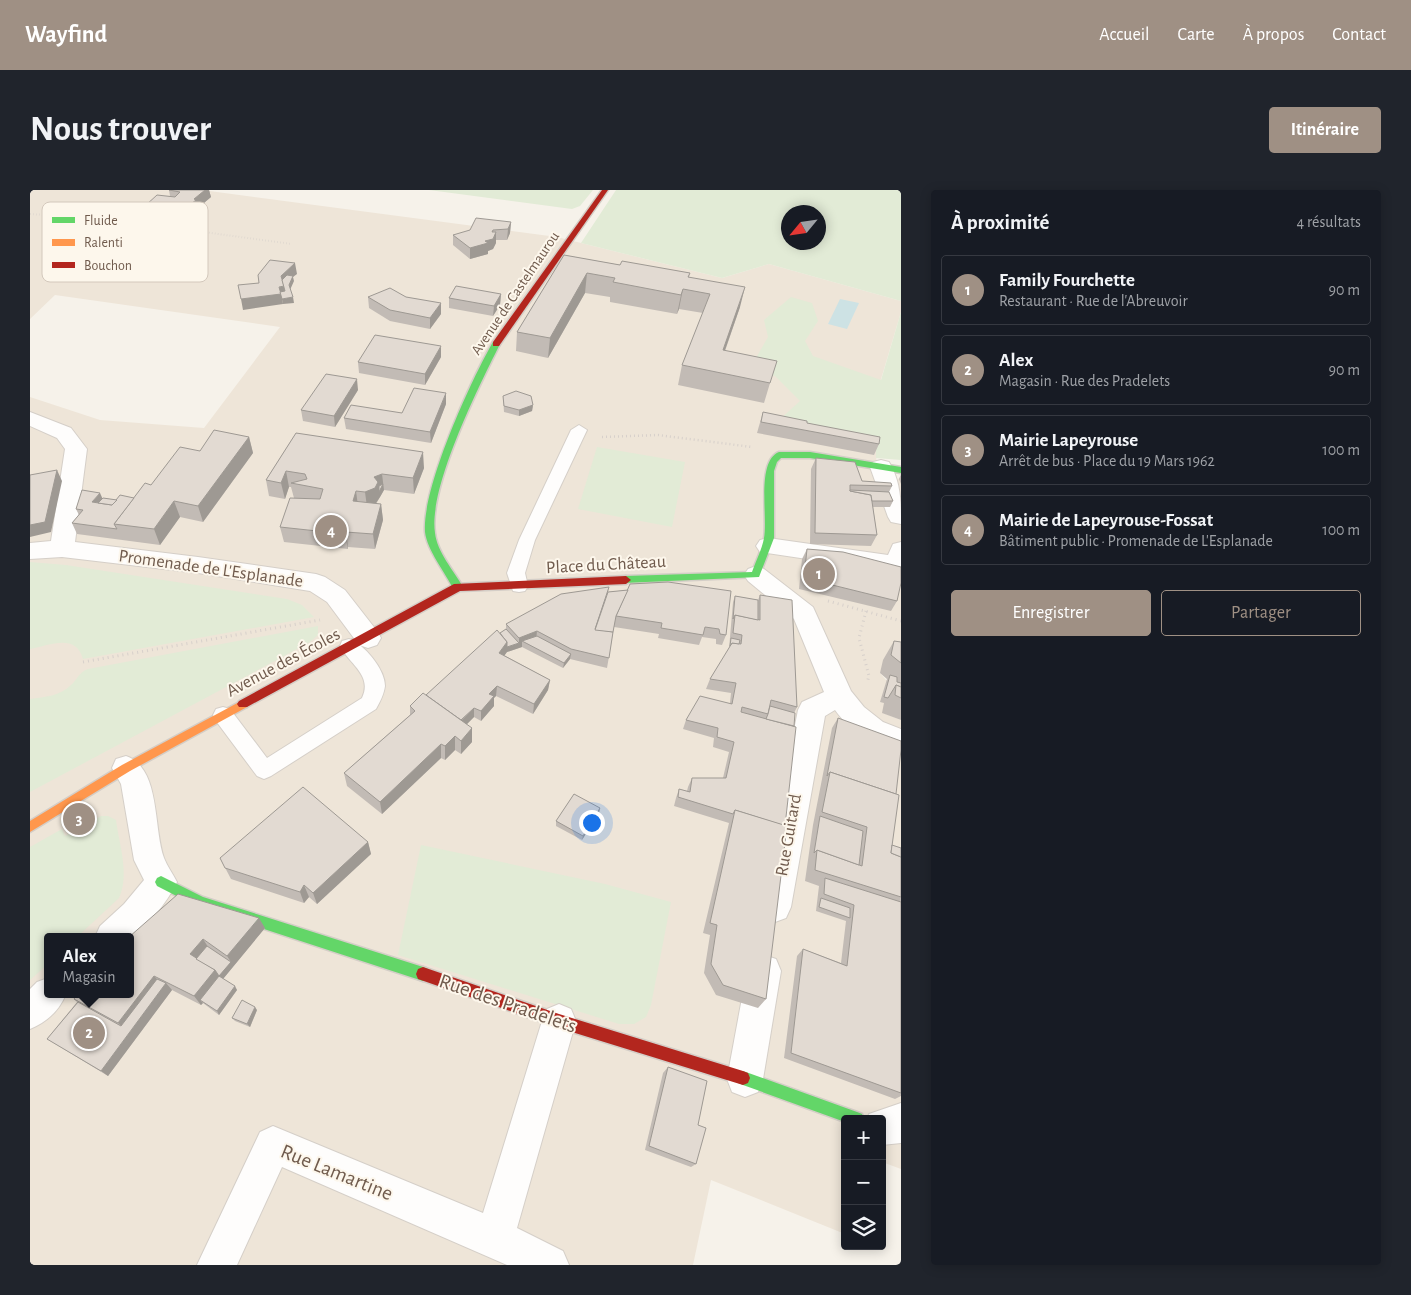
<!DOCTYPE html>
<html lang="fr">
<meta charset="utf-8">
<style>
:root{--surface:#171b24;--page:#20242c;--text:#f1f3f6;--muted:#9ea1a6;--line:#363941;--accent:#9f9084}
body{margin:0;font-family:"Alegreya Sans",sans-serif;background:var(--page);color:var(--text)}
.controls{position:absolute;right:15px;bottom:15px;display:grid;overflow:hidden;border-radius:5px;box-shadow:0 2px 12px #0003}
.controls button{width:45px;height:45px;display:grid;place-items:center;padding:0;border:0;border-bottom:1px solid var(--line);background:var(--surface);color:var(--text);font:25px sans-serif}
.compass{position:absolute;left:751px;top:15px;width:45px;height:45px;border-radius:50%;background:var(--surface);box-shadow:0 2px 12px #0003;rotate:241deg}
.you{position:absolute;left:561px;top:632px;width:18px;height:18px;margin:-12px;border:4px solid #fff;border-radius:50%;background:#1a73e8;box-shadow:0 0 0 8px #1a73e833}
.badge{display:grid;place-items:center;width:32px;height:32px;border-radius:50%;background:var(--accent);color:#fff;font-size:16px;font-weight:700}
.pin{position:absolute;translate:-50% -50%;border:2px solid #fff;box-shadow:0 1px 5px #0006}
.popup{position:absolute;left:14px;top:743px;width:90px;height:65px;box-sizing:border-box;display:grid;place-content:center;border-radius:5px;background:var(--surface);filter:drop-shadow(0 1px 4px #0005);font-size:16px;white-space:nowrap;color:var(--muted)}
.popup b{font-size:19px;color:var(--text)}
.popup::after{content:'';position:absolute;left:50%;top:100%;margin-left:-10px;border:10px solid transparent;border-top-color:var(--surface)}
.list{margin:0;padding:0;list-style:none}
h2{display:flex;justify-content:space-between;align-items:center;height:65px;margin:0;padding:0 20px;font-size:21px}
h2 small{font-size:16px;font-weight:400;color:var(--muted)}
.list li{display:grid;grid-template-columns:32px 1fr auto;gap:15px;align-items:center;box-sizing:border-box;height:70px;margin:0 10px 10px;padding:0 10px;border:1px solid var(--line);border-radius:5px}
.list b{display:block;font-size:19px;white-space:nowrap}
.list p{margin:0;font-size:16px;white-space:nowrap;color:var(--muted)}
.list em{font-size:16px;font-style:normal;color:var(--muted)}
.actions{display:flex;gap:10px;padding:15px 20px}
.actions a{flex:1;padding:11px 0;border:1px solid var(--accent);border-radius:5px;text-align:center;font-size:18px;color:var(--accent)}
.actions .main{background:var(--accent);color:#fff}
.icon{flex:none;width:28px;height:28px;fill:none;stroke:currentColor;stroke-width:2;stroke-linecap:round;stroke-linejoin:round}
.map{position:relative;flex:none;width:871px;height:1075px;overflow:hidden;border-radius:5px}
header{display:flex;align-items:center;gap:30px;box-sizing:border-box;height:70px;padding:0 25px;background:var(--accent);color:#fff}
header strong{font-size:24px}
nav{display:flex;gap:28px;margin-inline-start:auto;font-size:18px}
.intro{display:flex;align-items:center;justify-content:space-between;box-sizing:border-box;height:120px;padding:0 30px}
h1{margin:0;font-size:35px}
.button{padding:12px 22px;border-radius:5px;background:var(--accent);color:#fff;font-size:18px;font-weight:700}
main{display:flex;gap:30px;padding:0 30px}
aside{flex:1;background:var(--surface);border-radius:5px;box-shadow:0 2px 12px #0003}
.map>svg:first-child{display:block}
.residential{fill:#eee5d8;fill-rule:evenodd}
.green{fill:#e2ebd6;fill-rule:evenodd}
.water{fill:#cde2e4}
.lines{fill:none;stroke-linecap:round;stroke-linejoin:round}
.lane-casing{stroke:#d5cfc8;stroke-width:2}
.street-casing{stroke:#d5cfc8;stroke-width:2}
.fast-casing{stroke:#d4cec7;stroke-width:3}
.slow-casing{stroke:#d4cec7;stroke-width:3}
.jam-casing{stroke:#d4cec7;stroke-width:3}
.path-far2{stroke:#d7d0cb;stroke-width:2;stroke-dasharray:0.5 2.5;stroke-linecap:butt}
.path-far1{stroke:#d7d0cb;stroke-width:2.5;stroke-dasharray:1 3;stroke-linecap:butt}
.path{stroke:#d7d0cb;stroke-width:3;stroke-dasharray:1 4;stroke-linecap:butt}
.lane{fill:#fefdfc;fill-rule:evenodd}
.street{fill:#fefdfc;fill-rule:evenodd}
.fast{fill:#63d668;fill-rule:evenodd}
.slow{fill:#ff974d;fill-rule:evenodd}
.jam{fill:#b3261e;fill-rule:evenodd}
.wall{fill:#c2bbb5}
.shaded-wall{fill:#9e9993}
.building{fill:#e2dad2;stroke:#9e9993}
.labels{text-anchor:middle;stroke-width:4;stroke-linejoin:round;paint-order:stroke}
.far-street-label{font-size:15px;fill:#705b4d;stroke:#fdf7ec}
.street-label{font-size:18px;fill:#705b4d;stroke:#fdf7ec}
.near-street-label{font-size:21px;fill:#705b4d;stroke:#fdf7ec}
.key{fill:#fdf7ec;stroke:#d3c8bc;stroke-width:1}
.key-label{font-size:14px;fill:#705b4d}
</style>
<header>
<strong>Wayfind</strong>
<nav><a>Accueil</a><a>Carte</a><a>À propos</a><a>Contact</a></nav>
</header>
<div class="intro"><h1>Nous trouver</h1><a class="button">Itinéraire</a></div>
<main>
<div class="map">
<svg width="871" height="1075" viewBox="0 0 871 1075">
<rect width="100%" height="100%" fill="#f6f2ea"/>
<!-- residential -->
<path class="residential" d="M0 0H172L527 47 692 88 739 74 871 111V122L846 206V255L847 286 871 289V466L850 483 856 490 863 492 853 523 871 530V979L852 972V929H815V1044L681 990 663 1075H0V207L70 230 174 238 250 137 25 105 0 129ZM18 747H100V804H18Z"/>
<!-- green -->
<g class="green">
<polygon points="399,0 563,0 550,16 542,19"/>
<path d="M586 0H871V111L739 74 692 88 551 53ZM758 22H788V52H758Z"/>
<polygon points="761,107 782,113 788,131 775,151 783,166 851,190 871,122 871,270 846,268 846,255 748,231 770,211 745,186 704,178 726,168 738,147 734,130"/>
<polygon points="567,257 655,272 642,337 548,319"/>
<path d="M0 372 36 375 257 409 272 415 284 427 53 469C46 443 20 455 0 459Z"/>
<path d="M288 436V445L280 452 0 602V509C15 507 30 506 41 495 48 489 48 483 58 479Z"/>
<path d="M71 626H78L86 630C89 654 100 685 89 708L47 747H18V774L0 790V657L32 639 35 646Z"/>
<polygon points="391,655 575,694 641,712 621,815 616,827 604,834 589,834 368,765"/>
</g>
<!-- water -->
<g class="water">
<polygon points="130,72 144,74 131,88 113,86 121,82"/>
<polygon points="810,109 829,113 817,139 798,134"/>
</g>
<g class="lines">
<defs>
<g id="lane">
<polygon points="549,235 557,240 505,350 495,383 498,396 495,401 489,402 483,401 477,383 489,350 541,240"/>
<path d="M319 449C334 454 355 479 355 496 354 504 350 512 346 519L241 586 234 589 227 586 186 531 183 525 186 519 193 517 200 519 237 568 332 508C343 485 319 474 310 456L312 451Z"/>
</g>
<g id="street">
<polygon points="0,222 41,238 57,259 45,352 168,367 286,384 295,387 315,400 347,441 351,448 347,455 338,458 329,455 297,412 280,401 168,383 32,367 0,369 0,353 21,351 35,259 27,248 0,236"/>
<path d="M851 270 859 272C871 292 871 312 871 334L861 332 858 327 840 277 843 272Z"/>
<polygon points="738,348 858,365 863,354 871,352 871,380 864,382 730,362 726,356 730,350"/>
<path d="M726 376 734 379 783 417 821 501 834 517 853 532 871 539V563C842 553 823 545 805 520L795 526 761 717 756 728 745 732 734 728 729 717 768 520 772 512 794 502 764 429 718 391 714 385 718 379Z"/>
<path d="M96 566C131 578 123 638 134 668 137 676 143 684 147 692 136 715 118 734 100 751V747H65L70 736 94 714 114 690 104 670 91 594 82 578 86 569Z"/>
<polygon points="734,765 746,769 751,781 733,889 728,902 715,907 702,902 697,889 717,781 722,769"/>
<path d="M18 788V804H36C29 821 17 832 0 839V799L7 792Z"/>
<polygon points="529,814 541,819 546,831 487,1038 533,1061 539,1075 477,1075 252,977 207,1075 167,1075 230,942 243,936 453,1023 512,831 517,819"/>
<polygon points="871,913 871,953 852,955 852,929 837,929 839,924"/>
</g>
<g id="fast">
<path d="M463 152 470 154C449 196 398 298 405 343 407 362 424 381 433 397L428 401 424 400C416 384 397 360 395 342 392 298 440 192 463 152Z"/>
<path d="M749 262H780L871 277V283L780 268H751L747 272 744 281V348L729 387 593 393 591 390 593 387 596 386 722 382C726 371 732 359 734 348 738 327 726 271 749 262Z"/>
<polygon points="131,686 173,707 393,777 398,779 400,784 398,789 393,791 170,718 127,696 125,692 127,688"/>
<polygon points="713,881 827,922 832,924 834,929 815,929 815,932 713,895 708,893 706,888 708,883"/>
</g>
<polygon id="slow" points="213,510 217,511 219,514 217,517 100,581 0,642 0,631 92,575"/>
<g id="jam">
<polygon points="572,0 578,0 469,156 463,156 463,152"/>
<polygon points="596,386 601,390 596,394 430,401 217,517 209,517 207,514 209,511 424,394"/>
<polygon points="393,777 529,824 713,881 718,883 720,888 718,893 713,895 529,838 388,789 386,784 388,779"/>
</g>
</defs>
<!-- lane casing -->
<use href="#lane" class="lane-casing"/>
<!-- street casing -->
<use href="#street" class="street-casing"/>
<!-- fast casing -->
<use href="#fast" class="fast-casing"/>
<!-- slow casing -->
<use href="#slow" class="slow-casing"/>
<!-- jam casing -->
<use href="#jam" class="jam-casing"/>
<!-- path-far2 -->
<polyline class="path-far2" points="0,24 78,29 262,54"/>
<!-- path-far1 -->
<polyline class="path-far1" points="572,247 628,245 722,257"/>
<!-- path -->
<g class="path">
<polyline points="798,411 871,431"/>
<polyline points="836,421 829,448 839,486 837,493"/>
<polyline points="53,472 290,430"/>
</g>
<!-- lane -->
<use href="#lane" class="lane"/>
<!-- street -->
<use href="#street" class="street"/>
<!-- fast -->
<use href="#fast" class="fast"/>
<!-- slow -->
<use href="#slow" class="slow"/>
<!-- jam -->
<use href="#jam" class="jam"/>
</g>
<!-- wall -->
<g class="wall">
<polygon points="139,0 179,0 181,7 168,18 170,25 164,31 143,28 143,25 141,25 138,28 119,25 116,15 140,6"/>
<polygon points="481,32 480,43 477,50 466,50 466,53 463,59 458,61 458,64 440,69 423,55 423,45"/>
<polygon points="114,44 117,54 90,82 86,81 78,88 65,86 62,76 64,73 62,68"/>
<polygon points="534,65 590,75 660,83 659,87 710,117 695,161 740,193 734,213 648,195 652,175 673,123 649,119 647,124 580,112 580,107 555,103 518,168 486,161 487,142"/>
<polygon points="471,104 470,115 463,126 419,118 419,108"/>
<polygon points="338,107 376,107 411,124 400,139 360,131 339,118"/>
<polygon points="411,167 395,195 329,183 328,172"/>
<polygon points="328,200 305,237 273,231 271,220"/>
<polygon points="473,206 503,215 502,221 489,226 474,222"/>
<polygon points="416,214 401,253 316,239 314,228 372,223"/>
<polygon points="733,222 777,233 849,254 844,265 727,243"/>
<polygon points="266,243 394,278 384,304 354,300 346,314 351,314 353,330 345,359 318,357 318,359 254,352 250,337 264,308 261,297 259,297 255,309 239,306 236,290"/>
<polygon points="219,247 223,263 173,332 150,327 130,355 47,344 42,333 49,325 46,319 73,308 87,310 104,308 170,261"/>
<polygon points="786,268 832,291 862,296 859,302 863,311 860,317 843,317 847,345 841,356 780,354 781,279"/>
<polygon points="871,284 871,294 869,289"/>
<polygon points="777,359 867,411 861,421 769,399 772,369"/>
<polygon points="638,392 696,445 692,455 686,454 686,449 672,447 669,455 628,448 629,444 584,437 577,478 540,469 533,478 492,457 477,462 474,465 520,490 518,500 503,524 466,506 464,508 464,516 451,531 444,527 437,534 442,552 431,564 425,560 415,570 411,568 352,624 317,596 314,583 380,525 380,516 396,505 470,443 476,439 476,434 579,397 578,402 598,400"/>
<polygon points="730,405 767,517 764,523 736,809 728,818 686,805 674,783 680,745 673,743 699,633 644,616 646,608 649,599 657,601 658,597 662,588 693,588 699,562 683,557 684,548 653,539 656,530 700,513 701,503 676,499 680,489 699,459 703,412 705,406 728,410"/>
<polygon points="864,451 871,452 871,530 852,523 854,513 850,512 857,489 850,483 853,470"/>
<polygon points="808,528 866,604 862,655 871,658 871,906 865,909 754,868 767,766 773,759 811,773 816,731 786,721 789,696 775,691 783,635 802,538"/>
<polygon points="570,618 569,623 552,650 526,636 526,631"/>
<polygon points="338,652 341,664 287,714 279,707 274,713 201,689 190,668"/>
<polygon points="235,738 193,789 207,800 189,825 173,813 171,815 142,800 78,886 17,849 47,812 44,809 100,747"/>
<polygon points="227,820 220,837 205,831 202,828"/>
<polygon points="638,877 668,935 666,974 661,977 615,960 633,883"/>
</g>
<!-- shaded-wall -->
<g class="shaded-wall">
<polygon points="175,0 179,0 181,7 168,18 170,25 164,31 163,26 155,25 153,20 164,9"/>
<polygon points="138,15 141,25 138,28 135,17"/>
<polygon points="481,32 480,43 477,50 478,39"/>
<polygon points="463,40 463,49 466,42 466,53 463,59 458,61 458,64 440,69 440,58 455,51"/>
<polygon points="114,44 117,54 90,82 87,71"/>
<polygon points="82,71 86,81 78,88 74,78"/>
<polygon points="265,73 267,84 263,87 264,91 260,100 259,95 253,96 251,86"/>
<polygon points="557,83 555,103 518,168 520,148"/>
<polygon points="254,96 256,106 252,107 253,114 213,120 211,109"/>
<polygon points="715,97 710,117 688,180 693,160"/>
<polygon points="653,99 649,119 647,124 651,105"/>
<polygon points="471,104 470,115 463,126 464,116"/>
<polygon points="263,107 264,113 253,114 252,109"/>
<polygon points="411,113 411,124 400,139 400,128"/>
<polygon points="411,156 411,167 395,195 395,184"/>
<polygon points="327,189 328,200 305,237 304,226"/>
<polygon points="416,203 416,214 401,253 400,242"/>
<polygon points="503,215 502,221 489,226 489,220"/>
<polygon points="219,247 223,263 173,332 168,316"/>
<polygon points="393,262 394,278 384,304 383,288"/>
<polygon points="27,280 32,291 21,342 0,347 0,335"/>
<polygon points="256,281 259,297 255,309 251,293"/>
<polygon points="352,284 354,300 350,307 349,302 350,307 346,313 337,317 335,302 344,287"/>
<polygon points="326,301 328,316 323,311"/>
<polygon points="70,303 75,314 62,312"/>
<polygon points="144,311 150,327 130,355 124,339"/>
<polygon points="351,314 353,330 345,359 343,344"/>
<polygon points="316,342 318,357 318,359 315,344"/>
<polygon points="507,441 506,451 492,451 492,457 477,462 477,457 489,453 489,448"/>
<polygon points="477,452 477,462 469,473 469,463"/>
<polygon points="541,464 540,469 533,478 534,473"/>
<polygon points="520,490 518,500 503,524 504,514"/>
<polygon points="467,496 466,506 464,508 464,516 451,531 451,521 459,504"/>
<polygon points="444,518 444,527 429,542 429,533"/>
<polygon points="442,538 442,552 431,564 431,551"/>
<polygon points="425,546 425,560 415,570 415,556"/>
<polygon points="411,554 411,568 352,624 350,612"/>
<polygon points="570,618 569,623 552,650 553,646"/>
<polygon points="338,652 341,664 287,714 283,703"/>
<polygon points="274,695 279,707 274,713 270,702"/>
<polygon points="229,728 235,738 174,812 170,810 173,813 171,815 164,806 185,780 201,772 197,766"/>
<polygon points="173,749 180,760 168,773 160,764"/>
<polygon points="124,786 133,795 98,842 88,833"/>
<polygon points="136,793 142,800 78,886 71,881"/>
<polygon points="205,796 207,800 189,825 187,821"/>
<polygon points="225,817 227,820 220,837 217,834"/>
</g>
<!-- building -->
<g class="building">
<polygon points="139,0 175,0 164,9 166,10 153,20 141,18 143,16 138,15 135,17 116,15 127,5 145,7 150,2"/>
<polygon points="160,19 169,20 163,26 155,25"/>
<polygon points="446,28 481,32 478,39 463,40 462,42 466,42 463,49 455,51 458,53 440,58 423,45 440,40"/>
<polygon points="96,41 114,44 87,71 82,71 74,78 62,76 69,69 62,68"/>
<polygon points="534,65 590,75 592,71 660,83 658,87 715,97 693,160 747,171 740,193 652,175 680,104 653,99 651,105 583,92 585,88 557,83 520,148 487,142"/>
<polygon points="240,70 265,73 251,86 254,96 249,97 251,104 211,109 208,95 229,93 228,85"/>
<polygon points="257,85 263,86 259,95 263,107 252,109 250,102 255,101 252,90"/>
<polygon points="426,96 471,104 464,116 419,108"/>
<polygon points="360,98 376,107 411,113 400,128 360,120 338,107"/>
<polygon points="345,145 411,156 395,184 328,172"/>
<polygon points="296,184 327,189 304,226 271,220"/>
<polygon points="384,198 416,203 400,242 314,228 321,215 372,223"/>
<polygon points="486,201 501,206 503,215 489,220 474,216 473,206"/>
<polygon points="733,222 777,231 777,233 850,247 849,254 731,232"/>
<polygon points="184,240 219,247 168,316 144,311 124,339 84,334 115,293 121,295 150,257 170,261"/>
<polygon points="266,243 393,262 383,288 352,284 344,287 348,292 345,298 335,302 326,301 323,311 351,314 343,344 316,342 315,344 250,337 260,308 290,309 293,299 261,293 277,289 275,284 256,281 251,293 236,290"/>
<polygon points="786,268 825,272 832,291 861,293 862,296 820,295 820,301 841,305 847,345 785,343"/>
<polygon points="27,280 15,332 0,335 0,285"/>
<polygon points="353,294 349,302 349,296"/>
<polygon points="52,300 70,303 62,312 82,315 90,305 104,308 84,334 87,339 42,333 53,320 46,319"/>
<polygon points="820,300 859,302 863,311 842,311 841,305 820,301"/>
<polygon points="73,308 87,310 82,315 68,313"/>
<polygon points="777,359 813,362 871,377 871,393 867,411 774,388"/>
<polygon points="638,392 701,401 696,445 690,444 689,439 675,437 673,445 631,438 632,433 586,426 600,394"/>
<polygon points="579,397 565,439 583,442 579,468 541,459 507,441 489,448 476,434 531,404"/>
<polygon points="598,400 586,426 583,442 565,440 578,402"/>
<polygon points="730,405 762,410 767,517 741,510 738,524 712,517 711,522 766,537 755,636 705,620 703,624 648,607 649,599 660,602 662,588 696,588 704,552 687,547 688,538 656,530 670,506 702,514 706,493 680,489 702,453 711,454 712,445 703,443 705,425 730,430"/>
<polygon points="705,406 728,410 728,430 705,425 703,429"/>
<polygon points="476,439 489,453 477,457 477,452 470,443"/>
<polygon points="467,440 477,452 469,463 520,490 504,514 467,496 459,504 464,506 451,521 444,518 431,530 396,505"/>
<polygon points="507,446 541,464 534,473 492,451"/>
<polygon points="701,448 710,450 709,454 702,453 700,456"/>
<polygon points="864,451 871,452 871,473 861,465"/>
<polygon points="860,485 867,487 867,492 871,493 871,497 866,495 858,508 854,507"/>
<polygon points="866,495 871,497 871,508 865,505"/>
<polygon points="393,503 442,538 431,551 425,546 415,556 411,554 350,612 314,583 385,521 380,516"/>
<polygon points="740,516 765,523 764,536 736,529 738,524"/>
<polygon points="808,528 871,551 871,560 866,604 800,582 797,586"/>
<polygon points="800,582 869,605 861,663 871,667 871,707 785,680 787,660 832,676 837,637 792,622"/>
<polygon points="273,597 338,652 283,703 274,695 270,702 195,678 190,668"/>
<polygon points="544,604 570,618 553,646 526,631"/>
<polygon points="705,620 757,636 736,809 693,795 681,774 687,735 680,733"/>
<polygon points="790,626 833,641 829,675 787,660 784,663"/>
<polygon points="862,655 871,658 871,667 861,663"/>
<polygon points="795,688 871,712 871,903 761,863 773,759 817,776 824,715 794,704"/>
<polygon points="148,704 229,728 197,766 173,749 160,764 185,780 164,806 124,786 88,833 44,809 48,804 100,804 100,747 99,747"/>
<polygon points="791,708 820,718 820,728 789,717"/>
<polygon points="177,756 201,772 189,786 185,780 166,769"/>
<polygon points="189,786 205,796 187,821 170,810"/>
<polygon points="127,789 136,793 71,881 17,849 48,812 91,836"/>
<polygon points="212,810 225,817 217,834 202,828"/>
<polygon points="638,877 677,891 668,935 676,938 666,974 619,956"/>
</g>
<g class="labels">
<!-- far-street labels -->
<g class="far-street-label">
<text transform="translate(485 103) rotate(-56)" y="5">Avenue de Castelmaurou</text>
</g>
<!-- street labels -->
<g class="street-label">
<text transform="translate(576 374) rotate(-3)" y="6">Place du Château</text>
<text transform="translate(181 378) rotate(8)" y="6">Promenade de L'Esplanade</text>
<text transform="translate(253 472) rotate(-28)" y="6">Avenue des Écoles</text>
<text transform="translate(758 645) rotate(-80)" y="6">Rue Guitard</text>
</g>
<!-- near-street labels -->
<g class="near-street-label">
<text transform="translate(478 813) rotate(19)" y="7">Rue des Pradelets</text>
<text transform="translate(307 982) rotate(22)" y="7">Rue Lamartine</text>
</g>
</g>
<!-- legend -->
<rect x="12" y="12" width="166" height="80" rx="8" class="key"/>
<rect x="22" y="27" width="23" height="6" fill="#63d668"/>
<rect x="22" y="49" width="23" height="7" fill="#ff974d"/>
<rect x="22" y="72" width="23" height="6" fill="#b3261e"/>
<g class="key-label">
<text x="54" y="35">Fluide</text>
<text x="54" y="57">Ralenti</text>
<text x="54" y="80">Bouchon</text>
</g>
</svg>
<div class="controls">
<button>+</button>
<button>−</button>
<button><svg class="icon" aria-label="layers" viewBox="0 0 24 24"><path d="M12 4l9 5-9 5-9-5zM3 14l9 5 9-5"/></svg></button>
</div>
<svg class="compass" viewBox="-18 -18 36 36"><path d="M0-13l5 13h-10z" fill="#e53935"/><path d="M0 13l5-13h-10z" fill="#9ea1a6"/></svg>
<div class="you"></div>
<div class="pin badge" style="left:789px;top:384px">1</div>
<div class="pin badge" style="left:59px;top:843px">2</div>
<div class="popup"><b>Alex</b>Magasin</div>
<div class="pin badge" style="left:49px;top:629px">3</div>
<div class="pin badge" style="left:301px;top:341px">4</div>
</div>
<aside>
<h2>À proximité<small>4 résultats</small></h2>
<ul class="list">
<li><span class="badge">1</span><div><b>Family Fourchette</b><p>Restaurant · Rue de l'Abreuvoir</p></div><em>90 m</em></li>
<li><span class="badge">2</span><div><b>Alex</b><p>Magasin · Rue des Pradelets</p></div><em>90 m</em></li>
<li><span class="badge">3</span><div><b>Mairie Lapeyrouse</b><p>Arrêt de bus · Place du 19 Mars 1962</p></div><em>100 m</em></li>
<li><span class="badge">4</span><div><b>Mairie de Lapeyrouse-Fossat</b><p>Bâtiment public · Promenade de L'Esplanade</p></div><em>100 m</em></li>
</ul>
<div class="actions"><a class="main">Enregistrer</a><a>Partager</a></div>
</aside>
</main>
